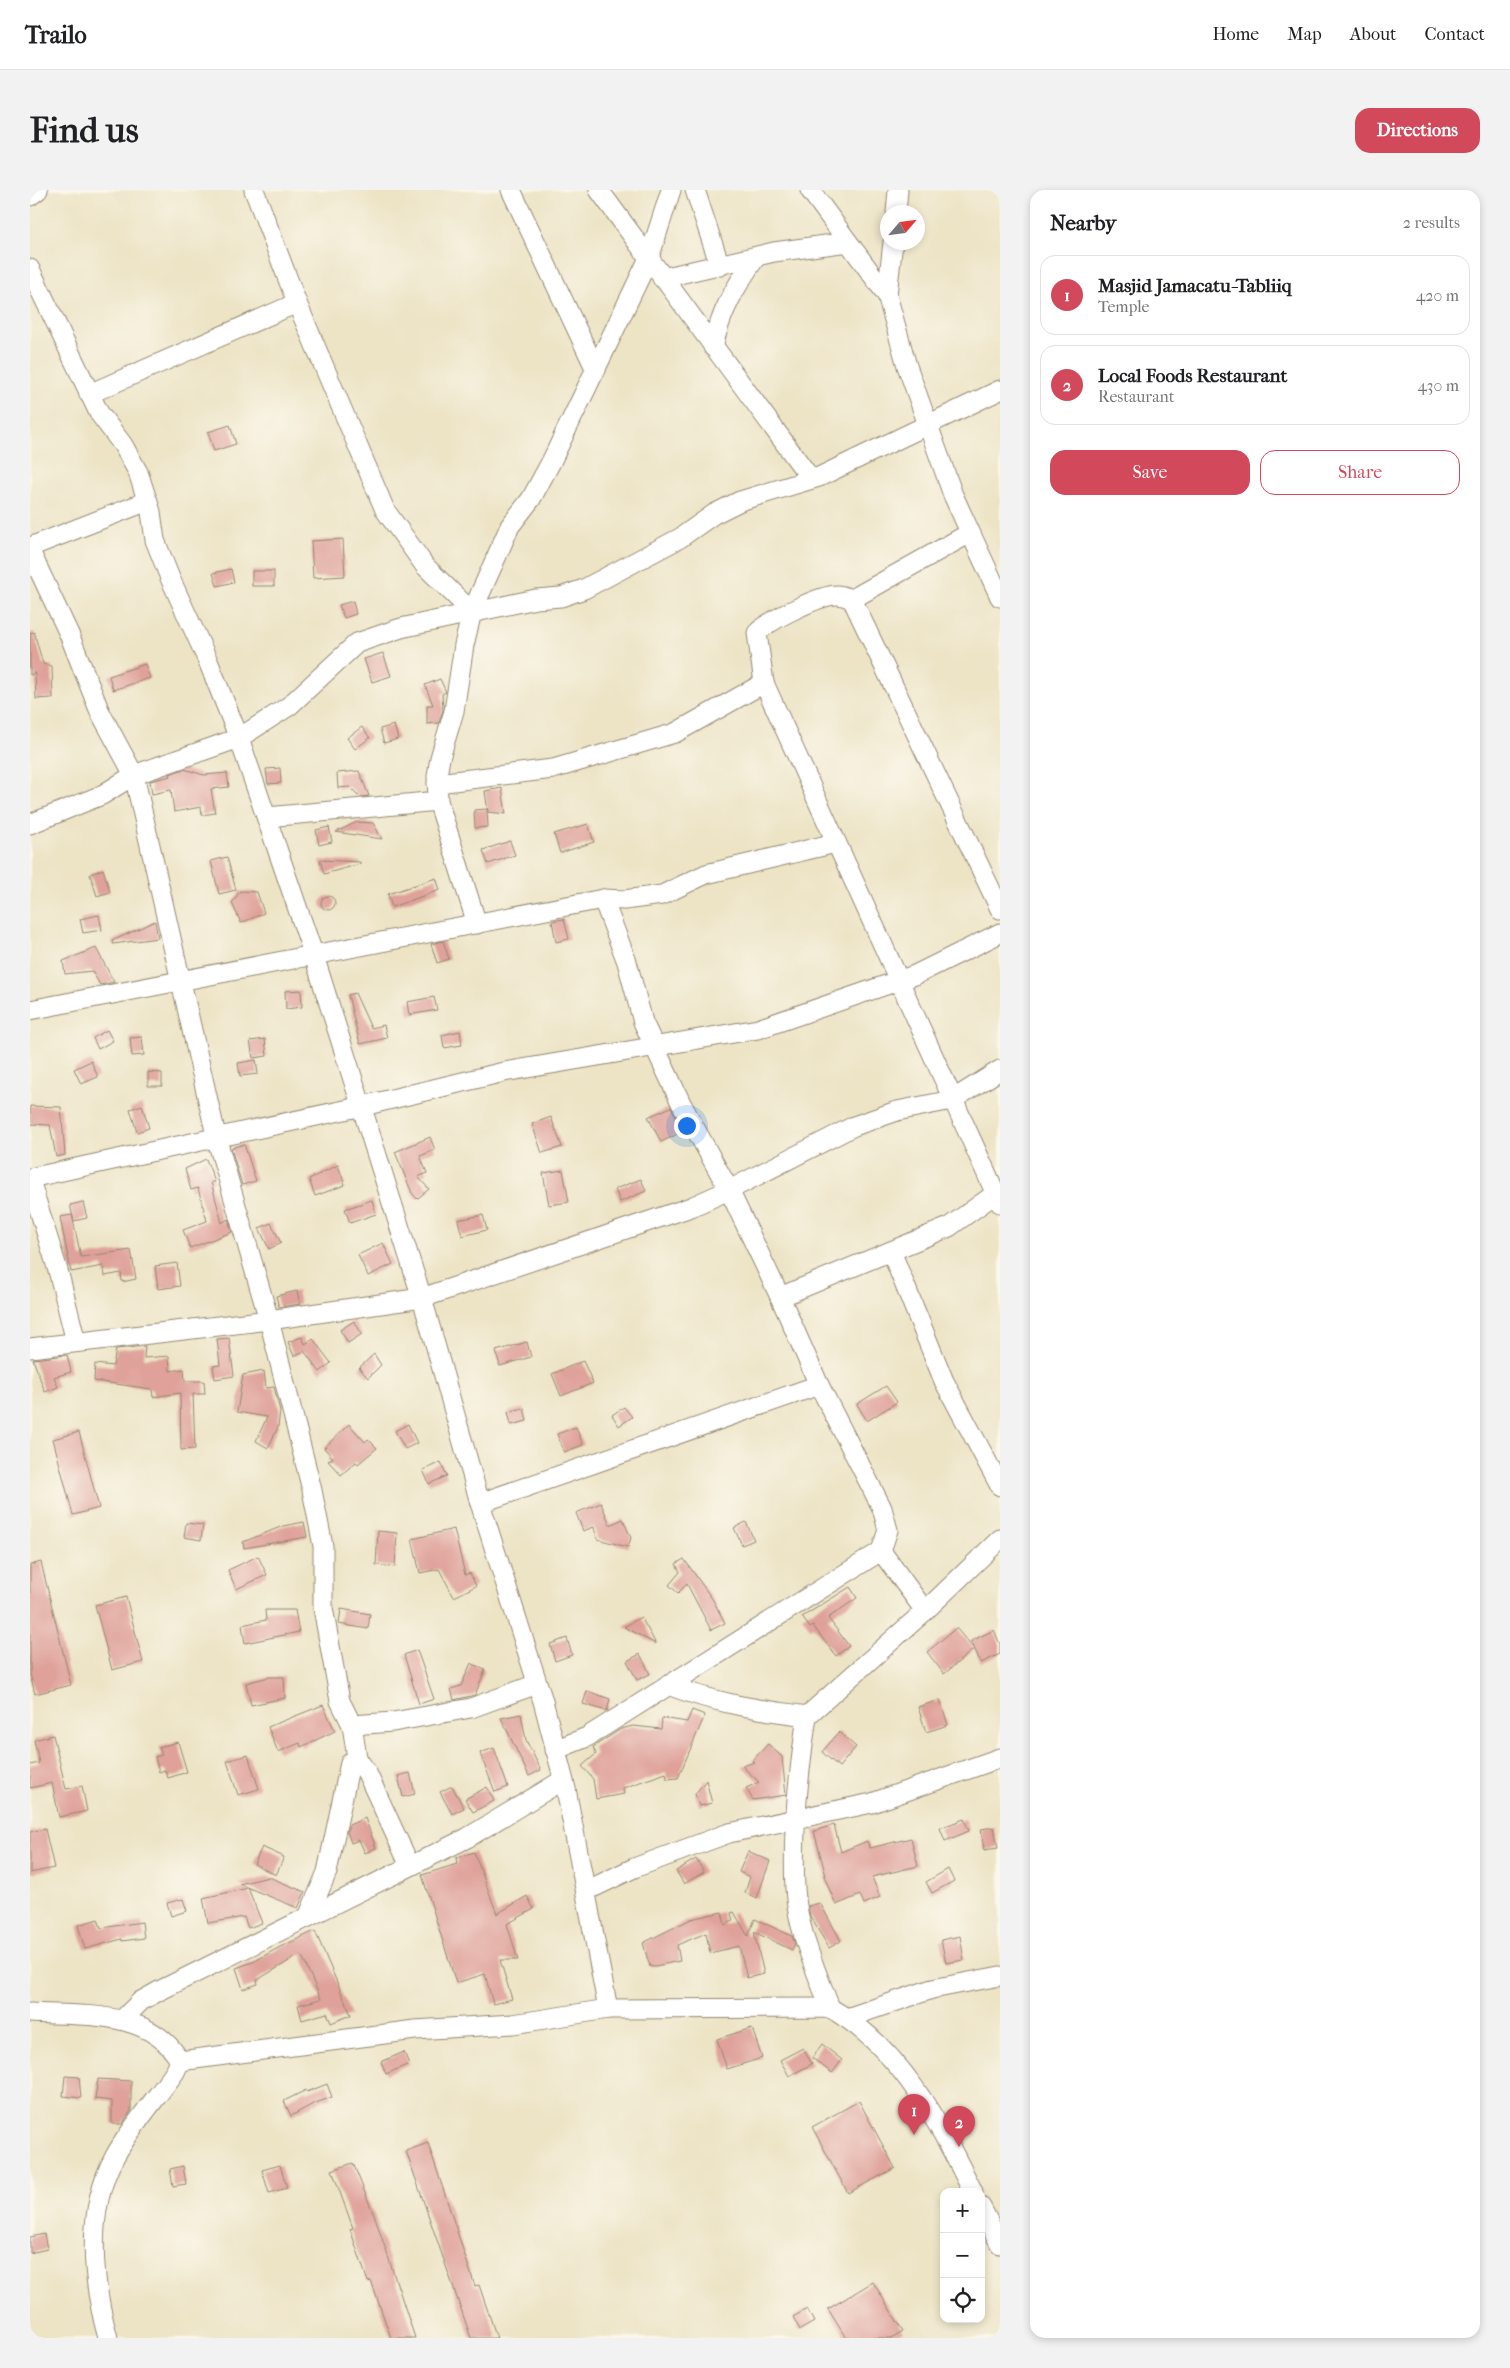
<!DOCTYPE html>
<meta charset="utf-8">
<style>
:root{--surface:#fff;--page:#f2f2f2;--text:#202124;--muted:#757577;--line:#e0e0e0;--accent:#d1495b}
body{margin:0;font-family:"IM FELL French Canon",serif;background:var(--page);color:var(--text)}
.controls{position:absolute;right:15px;bottom:15px;display:grid;overflow:hidden;border-radius:10px;box-shadow:0 2px 8px #0003}
.controls button{width:45px;height:45px;display:grid;place-items:center;padding:0;border:0;border-bottom:1px solid var(--line);background:var(--surface);color:var(--text);font:25px sans-serif}
.compass{position:absolute;left:850px;top:15px;width:45px;height:45px;border-radius:50%;background:var(--surface);box-shadow:0 2px 8px #0003;rotate:62deg}
.you{position:absolute;left:656px;top:935px;width:18px;height:18px;margin:-12px;border:4px solid #fff;border-radius:50%;background:#1a73e8;box-shadow:0 0 0 8px #1a73e833}
.badge{display:grid;place-items:center;width:32px;height:32px;border-radius:50%;background:var(--accent);color:#fff;font-size:16px;font-weight:700}
.pin{position:absolute;translate:-50% -41px;filter:drop-shadow(0 1px 2px #0008)}
.pin::after{content:'';position:absolute;top:26px;width:18px;height:15px;background:inherit;clip-path:polygon(0 0,100% 0,50% 100%)}
.list{margin:0;padding:0;list-style:none}
h2{display:flex;justify-content:space-between;align-items:center;height:65px;margin:0;padding:0 20px;font-size:21px}
h2 small{font-size:16px;font-weight:400;color:var(--muted)}
.list li{display:grid;grid-template-columns:32px 1fr auto;gap:15px;align-items:center;box-sizing:border-box;height:80px;margin:0 10px 10px;padding:0 10px;border:1px solid var(--line);border-radius:15px}
.list b{display:block;font-size:19px;white-space:nowrap}
.list p{margin:0;font-size:16px;white-space:nowrap;color:var(--muted)}
.list em{font-size:16px;font-style:normal;color:var(--muted)}
.actions{display:flex;gap:10px;padding:15px 20px}
.actions a{flex:1;padding:11px 0;border:1px solid var(--accent);border-radius:15px;text-align:center;font-size:18px;color:var(--accent)}
.actions .main{background:var(--accent);color:#fff}
.icon{flex:none;width:28px;height:28px;fill:none;stroke:currentColor;stroke-width:2;stroke-linecap:round;stroke-linejoin:round}
.map{position:relative;flex:none;width:970px;height:2148px;overflow:hidden;border-radius:15px}
header{display:flex;align-items:center;gap:30px;box-sizing:border-box;height:70px;padding:0 25px;background:var(--surface);border-bottom:1px solid var(--line)}
header strong{font-size:24px}
nav{display:flex;gap:28px;margin-inline-start:auto;font-size:18px}
.intro{display:flex;align-items:center;justify-content:space-between;box-sizing:border-box;height:120px;padding:0 30px}
h1{margin:0;font-size:35px}
.button{padding:12px 22px;border-radius:15px;background:var(--accent);color:#fff;font-size:18px;font-weight:700}
main{display:flex;gap:30px;padding:0 30px}
aside{flex:1;background:var(--surface);border-radius:15px;box-shadow:0 2px 8px #0003}
.map>svg:first-child{display:block}
.building{fill:#dfa19a}
.lines{fill:none;stroke-linecap:round;stroke-linejoin:round}
.minor-casing{stroke:#948772;stroke-width:21}
.minor{stroke:#fff;stroke-width:19}
</style>
<header>
<strong>Trailo</strong>
<nav><a>Home</a><a>Map</a><a>About</a><a>Contact</a></nav>
</header>
<div class="intro"><h1>Find us</h1><a class="button">Directions</a></div>
<main>
<div class="map">
<svg width="970" height="2148" viewBox="0 0 970 2148">
<rect width="100%" height="100%" fill="#fbf7ec"/>
<filter id="ink" filterUnits="userSpaceOnUse"><feTurbulence type="fractalNoise" baseFrequency=".02" numOctaves="2"/><feDisplacementMap in="SourceGraphic" scale="10" xChannelSelector="R" yChannelSelector="G"/><feConvolveMatrix kernelMatrix="1 2 1 2 8 2 1 2 1" color-interpolation-filters="sRGB"/></filter>
<filter id="wash" filterUnits="userSpaceOnUse"><feTurbulence type="fractalNoise" baseFrequency=".0096" numOctaves="4" result="noise"/><feDisplacementMap in="SourceGraphic" scale="20" xChannelSelector="R" yChannelSelector="G"/><feGaussianBlur stdDeviation="1.12" result="paint"/><feColorMatrix in="noise" values="0 0 0 0 0 0 0 0 0 0 0 0 0 0 0 0 0 1.4 0 .05"/><feComposite in="paint" operator="in"/></filter>
<g filter="url(#wash)">
<rect width="100%" height="100%" fill="#ede4c6"/>
<g id="blocks">
<!-- building -->
<g class="building">
<polygon points="200,235 206,254 184,261 178,242"/>
<polygon points="313,349 315,386 283,388 281,351"/>
<polygon points="201,379 204,392 187,396 183,383"/>
<rect x="222" y="381" width="22" height="15"/>
<polygon points="323,411 326,424 314,428 309,415"/>
<polygon points="4,442 13,474 22,476 23,508 6,509 5,483 0,485 0,443"/>
<polygon points="353,463 361,486 342,492 334,469"/>
<polygon points="115,474 120,488 83,500 79,486"/>
<polygon points="410,489 416,502 412,504 413,520 409,533 397,534 397,515 403,515 395,495"/>
<polygon points="364,535 368,549 354,553 350,539"/>
<polygon points="332,537 340,548 325,559 317,548"/>
<polygon points="250,578 251,593 238,594 236,579"/>
<polygon points="154,579 174,585 197,583 199,597 181,599 185,623 172,625 171,617 144,622 141,600 122,604 120,591 141,586 140,584"/>
<polygon points="329,581 339,606 330,607 320,597 308,598 307,583"/>
<polygon points="472,598 476,624 458,622 455,601"/>
<polygon points="457,619 458,637 445,638 444,620"/>
<polygon points="327,632 343,633 352,649 306,642"/>
<polygon points="558,634 564,652 530,663 524,644"/>
<polygon points="299,637 302,652 289,655 286,640"/>
<polygon points="480,651 485,665 458,674 453,660"/>
<polygon points="197,667 206,700 189,704 181,671"/>
<polygon points="290,670 330,672 330,674 294,684"/>
<polygon points="73,679 80,702 67,706 60,684"/>
<polygon points="406,688 410,700 362,717 358,704"/>
<polygon points="210,701 227,702 234,723 211,733 202,713"/>
<circle cx="298" cy="713" r="7"/>
<polygon points="69,725 72,740 53,743 50,729"/>
<polygon points="534,729 539,749 526,752 522,731"/>
<polygon points="125,731 128,748 83,754 82,751"/>
<polygon points="413,751 419,769 407,773 401,754"/>
<polygon points="66,758 84,792 70,795 62,781 35,784 33,771"/>
<polygon points="271,800 272,817 256,819 255,801"/>
<polygon points="325,803 341,838 354,835 357,848 330,854 318,805"/>
<polygon points="404,807 407,820 379,825 377,812"/>
<polygon points="77,840 83,851 68,859 63,848"/>
<polygon points="430,841 432,855 414,858 412,845"/>
<polygon points="112,847 114,865 102,866 100,848"/>
<polygon points="235,849 237,866 223,868 220,851"/>
<polygon points="226,870 228,884 210,886 208,873"/>
<polygon points="61,871 68,887 51,894 44,879"/>
<polygon points="118,882 132,883 132,896 118,896"/>
<polygon points="112,915 119,938 107,942 100,919"/>
<polygon points="0,916 31,917 35,965 26,967 20,935 0,934"/>
<polygon points="641,917 654,941 631,952 618,927"/>
<polygon points="521,927 532,957 512,963 502,934"/>
<polygon points="400,947 405,960 390,966 397,983 388,987 399,999 387,1009 382,1003 365,962"/>
<polygon points="214,954 226,991 212,995 201,958"/>
<polygon points="176,969 185,992 181,992 192,1033 198,1029 202,1042 160,1058 153,1040 177,1031 168,998 161,1000 155,979"/>
<polygon points="308,975 315,995 285,1006 279,989"/>
<polygon points="533,980 539,1012 519,1015 513,983"/>
<polygon points="611,989 616,1001 590,1012 585,999"/>
<polygon points="342,1010 346,1024 320,1033 315,1019"/>
<polygon points="53,1012 57,1028 44,1031 40,1015"/>
<polygon points="42,1025 51,1067 101,1060 106,1089 92,1092 91,1083 75,1086 73,1076 41,1082 30,1027"/>
<polygon points="453,1025 457,1040 432,1046 428,1030"/>
<polygon points="241,1033 251,1053 239,1059 229,1038"/>
<polygon points="353,1053 363,1074 338,1086 328,1065"/>
<polygon points="147,1073 150,1096 128,1099 125,1076"/>
<polygon points="267,1101 270,1114 249,1117 246,1106"/>
<polygon points="324,1131 332,1144 318,1153 310,1140"/>
<polygon points="272,1147 275,1154 283,1149 301,1173 290,1182 274,1161 264,1166 258,1152"/>
<polygon points="199,1148 204,1186 185,1189 183,1176 190,1175 187,1149"/>
<polygon points="497,1152 501,1167 470,1176 466,1161"/>
<polygon points="115,1156 114,1168 139,1166 140,1181 154,1179 155,1191 174,1191 175,1204 163,1204 165,1259 151,1260 150,1203 123,1207 122,1199 64,1191 65,1174 83,1176 86,1159"/>
<polygon points="344,1164 351,1175 338,1188 329,1178"/>
<polygon points="37,1165 41,1182 24,1187 28,1197 15,1202 3,1169"/>
<polygon points="553,1171 563,1193 531,1206 522,1184"/>
<polygon points="234,1181 236,1198 244,1197 250,1221 248,1237 238,1258 226,1251 237,1227 207,1222 213,1185"/>
<polygon points="856,1196 867,1212 837,1231 827,1214"/>
<polygon points="594,1217 602,1227 589,1236 582,1225"/>
<polygon points="494,1218 497,1231 481,1235 478,1222"/>
<polygon points="319,1234 335,1252 338,1249 347,1258 328,1274 326,1272 311,1285 298,1271 303,1268 294,1258"/>
<polygon points="378,1234 387,1253 375,1259 365,1241"/>
<polygon points="546,1237 553,1255 534,1262 527,1244"/>
<polygon points="49,1242 69,1318 43,1325 23,1249"/>
<polygon points="411,1272 417,1286 399,1294 393,1280"/>
<polygon points="571,1313 580,1335 593,1329 601,1348 598,1357 567,1349 564,1337 553,1341 546,1323"/>
<polygon points="274,1332 277,1347 214,1358 213,1352 253,1336"/>
<polygon points="716,1332 724,1350 712,1355 704,1338"/>
<polygon points="156,1333 173,1335 171,1350 154,1347"/>
<polygon points="424,1339 435,1385 440,1383 446,1396 424,1407 409,1379 390,1383 382,1349"/>
<polygon points="348,1341 367,1343 365,1377 346,1375"/>
<polygon points="228,1366 237,1385 206,1399 198,1380"/>
<polygon points="654,1369 683,1410 695,1433 681,1440 657,1394 648,1403 639,1395 650,1382 646,1374"/>
<polygon points="11,1372 41,1495 5,1504 0,1484 0,1375"/>
<polygon points="820,1397 827,1408 798,1428 819,1456 806,1466 783,1436 780,1438 772,1427"/>
<polygon points="96,1407 113,1472 82,1480 65,1415"/>
<polygon points="311,1419 340,1424 338,1439 309,1434"/>
<polygon points="235,1420 265,1420 269,1442 215,1453 212,1435 236,1430"/>
<polygon points="611,1427 626,1454 594,1437"/>
<polygon points="926,1438 944,1459 914,1484 897,1462"/>
<polygon points="964,1440 970,1454 970,1464 951,1473 941,1451"/>
<polygon points="537,1448 542,1465 525,1471 520,1454"/>
<polygon points="387,1460 404,1509 389,1514 374,1465"/>
<polygon points="610,1464 620,1484 607,1490 597,1471"/>
<polygon points="441,1473 455,1480 445,1505 424,1510 421,1499 431,1496"/>
<polygon points="239,1487 254,1487 255,1508 221,1515 216,1493"/>
<polygon points="557,1501 580,1509 577,1521 553,1514"/>
<polygon points="910,1510 918,1535 896,1542 888,1517"/>
<polygon points="293,1515 305,1541 271,1557 270,1553 248,1562 238,1537"/>
<polygon points="662,1520 675,1525 648,1588 637,1589 636,1583 593,1598 594,1604 566,1609 563,1589 552,1576 566,1564 563,1557 591,1539 603,1536 631,1539 632,1528 657,1532"/>
<polygon points="491,1524 496,1550 511,1580 499,1586 471,1528"/>
<polygon points="809,1542 826,1557 809,1577 792,1562"/>
<polygon points="23,1545 36,1599 52,1596 57,1621 29,1627 22,1593 0,1598 0,1575 9,1573 4,1550"/>
<polygon points="148,1552 157,1582 138,1588 135,1580 129,1582 125,1567 132,1565 129,1557"/>
<polygon points="738,1554 752,1567 756,1605 723,1610 716,1598 729,1592 712,1576 725,1572 722,1571"/>
<polygon points="464,1558 478,1597 465,1602 450,1563"/>
<polygon points="218,1565 229,1599 208,1605 197,1571"/>
<polygon points="380,1583 385,1604 373,1607 368,1586"/>
<polygon points="676,1590 682,1613 669,1616 665,1604"/>
<polygon points="422,1596 434,1618 422,1624 410,1602"/>
<polygon points="457,1597 464,1611 443,1622 435,1609"/>
<polygon points="335,1628 346,1658 335,1663 329,1650 321,1653 317,1642 319,1635"/>
<polygon points="934,1629 939,1641 915,1651 910,1638"/>
<polygon points="804,1635 811,1662 837,1651 840,1658 881,1648 888,1676 842,1687 850,1707 834,1714 830,1705 806,1715 794,1686 796,1686 784,1641"/>
<polygon points="964,1637 968,1658 954,1660 951,1639"/>
<polygon points="15,1639 24,1678 0,1683 0,1642"/>
<polygon points="232,1657 254,1667 246,1685 224,1674"/>
<polygon points="718,1661 740,1671 727,1708 715,1703 720,1687 709,1682"/>
<polygon points="444,1662 467,1724 497,1706 504,1719 477,1734 488,1770 470,1770 482,1809 463,1814 455,1784 426,1793 392,1685 427,1674 426,1668"/>
<polygon points="666,1669 674,1682 654,1694 646,1681"/>
<polygon points="918,1679 924,1691 902,1703 896,1692"/>
<polygon points="239,1687 275,1702 268,1718 209,1694"/>
<polygon points="218,1698 232,1733 218,1738 214,1727 178,1733 173,1708"/>
<polygon points="153,1709 157,1721 141,1726 137,1713"/>
<polygon points="790,1713 811,1751 799,1758 780,1726 778,1716"/>
<polygon points="692,1722 695,1735 703,1731 701,1723 704,1722 718,1746 725,1729 762,1746 765,1754 762,1760 724,1742 734,1784 717,1788 709,1756 680,1763 676,1743 647,1755 650,1771 620,1777 613,1753 661,1729"/>
<polygon points="68,1729 71,1738 112,1732 114,1748 92,1751 92,1749 55,1759 48,1735"/>
<polygon points="285,1741 321,1825 301,1833 297,1823 272,1830 268,1815 291,1809 271,1764 227,1790 228,1794 213,1799 206,1778 223,1772 250,1757"/>
<polygon points="930,1746 934,1770 916,1773 911,1750"/>
<polygon points="722,1838 732,1868 697,1879 687,1849"/>
<polygon points="792,1854 812,1870 802,1883 782,1868"/>
<polygon points="773,1858 782,1874 759,1886 750,1870"/>
<polygon points="374,1862 379,1874 356,1884 351,1872"/>
<polygon points="35,1886 49,1887 51,1908 33,1906"/>
<polygon points="68,1889 101,1891 101,1921 92,1934 82,1934 82,1911 65,1909"/>
<polygon points="297,1894 302,1907 283,1914 261,1926 254,1911 276,1900 277,1902"/>
<polygon points="829,1911 865,1978 818,2003 782,1937"/>
<polygon points="398,1953 445,2096 449,2095 467,2148 441,2148 376,1961"/>
<polygon points="323,1973 346,2030 385,2148 361,2148 341,2091 338,2092 320,2039 323,2038 302,1980"/>
<polygon points="250,1975 257,1998 239,2003 232,1980"/>
<polygon points="153,1976 156,1994 143,1996 140,1979"/>
<polygon points="14,2044 17,2059 0,2063 0,2047"/>
<polygon points="843,2092 873,2141 861,2148 816,2148 798,2119"/>
<polygon points="777,2119 784,2132 770,2140 763,2127"/>
</g>
</g>
</g>
<g filter="url(#ink)">
<use href="#blocks" fill-opacity="0" stroke="#948772" stroke-width="1"/>
<g class="lines">
<defs>
<g id="minor">
<polyline points="224,0 267,113 355,320 395,376 442,422"/>
<polyline points="481,0 566,180"/>
<polyline points="569,0 781,289"/>
<polyline points="665,0 690,76"/>
<polyline points="780,0 857,105 877,176 923,305 970,407"/>
<polyline points="0,6 8,0"/>
<polyline points="866,22 868,0"/>
<polyline points="0,79 69,223 93,255 108,282 121,322 125,350 140,388 178,471 209,548 284,766 392,1108 450,1313 513,1511 536,1599 578,1819"/>
<polyline points="632,88 744,62 818,52"/>
<polyline points="857,105 863,52"/>
<path d="M683 157C691 121 705 97 726 67"/>
<polyline points="59,204 267,113"/>
<polyline points="0,357 118,311"/>
<polyline points="0,361 39,444 70,522 104,585 187,950 239,1130 282,1300 293,1356 293,1418 310,1511 322,1535 327,1568 337,1583 380,1676"/>
<polyline points="822,409 940,343"/>
<polyline points="407,593 523,579 645,543 734,493"/>
<polyline points="237,627 408,611"/>
<polyline points="0,634 72,605 104,585 209,548 259,516 327,453 371,438 506,409 531,407 554,399 650,348 684,324 710,311 789,287 970,200"/>
<path d="M970 719 822 409C818 408 812 405 807 405 790 405 739 430 727 443L734 493 970 1013"/>
<polyline points="447,734 408,611 407,586 410,568 424,521 434,455 442,422 480,336 501,309 521,272 619,68 641,0"/>
<polyline points="0,820 573,709 594,710 632,705 676,684 806,653"/>
<polyline points="0,988 333,916 474,882 728,839 885,785 970,743"/>
<polyline points="0,990 29,1084 46,1152"/>
<polyline points="861,1061 914,1191 970,1296"/>
<polyline points="750,1107 919,1037 965,1004"/>
<polyline points="0,1158 239,1130 392,1108 661,1017 699,1000 824,936 867,921 922,910 970,880"/>
<polyline points="450,1313 789,1195"/>
<polyline points="851,1361 895,1421"/>
<path d="M638 1495C688 1514 725 1519 777 1526"/>
<polyline points="322,1535 363,1532 441,1518 507,1494"/>
<polyline points="525,1560 557,1547 851,1361 858,1340 852,1318 789,1195 750,1107 699,1000 651,913 613,832 597,772 573,709"/>
<polyline points="556,1701 604,1678 699,1643 842,1613 970,1568"/>
<polyline points="278,1727 297,1682 320,1573 327,1568"/>
<path d="M800 1818C786 1780 767 1739 765 1698 762 1641 769 1582 777 1526L895 1421 970 1349"/>
<path d="M0 1823C52 1826 121 1819 150 1871"/>
<polyline points="817,1828 902,1799 970,1786"/>
<polyline points="93,1829 111,1811 129,1801 437,1648 533,1590"/>
<path d="M150 1871 385 1840 483 1834 578 1819 800 1818C870 1857 909 1933 943 2002"/>
<polyline points="951,2017 970,2054"/>
<path d="M78 2148C62 2091 55 2020 85 1966 101 1937 125 1910 145 1882L150 1871"/>
</g>
</defs>
<!-- minor casing -->
<use href="#minor" class="minor-casing"/>
<!-- minor -->
<use href="#minor" class="minor"/>
</g>
</g>
</svg>
<div class="controls">
<button>+</button>
<button>−</button>
<button><svg class="icon" aria-label="locate" viewBox="0 0 24 24"><circle cx="12" cy="12" r="6"/><path d="M12 2v4M12 18v4M2 12h4M18 12h4"/></svg></button>
</div>
<svg class="compass" viewBox="-18 -18 36 36"><path d="M0-13l5 13h-10z" fill="#e53935"/><path d="M0 13l5-13h-10z" fill="#757577"/></svg>
<div class="you"></div>
<div class="pin badge" style="left:884px;top:1945px">1</div>
<div class="pin badge" style="left:929px;top:1957px">2</div>
</div>
<aside>
<h2>Nearby<small>2 results</small></h2>
<ul class="list">
<li><span class="badge">1</span><div><b>Masjid Jamacatu-Tabliiq</b><p>Temple</p></div><em>420 m</em></li>
<li><span class="badge">2</span><div><b>Local Foods Restaurant</b><p>Restaurant</p></div><em>430 m</em></li>
</ul>
<div class="actions"><a class="main">Save</a><a>Share</a></div>
</aside>
</main>
